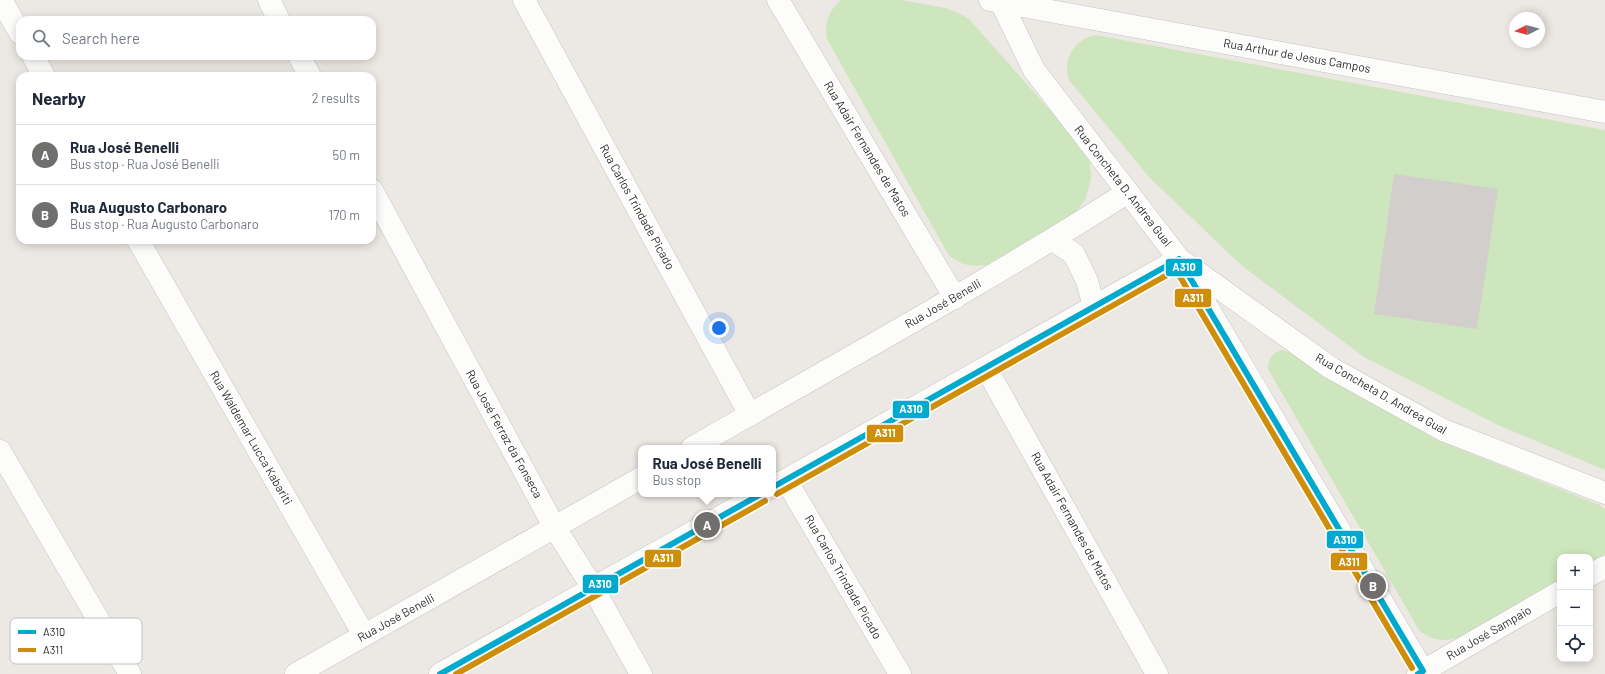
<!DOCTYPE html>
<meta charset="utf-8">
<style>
:root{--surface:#fff;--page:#f2f2f3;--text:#1f2937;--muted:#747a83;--line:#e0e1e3;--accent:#706f6e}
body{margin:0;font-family:Barlow,sans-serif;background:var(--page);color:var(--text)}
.controls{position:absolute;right:12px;bottom:12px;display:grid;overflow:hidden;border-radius:8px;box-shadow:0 2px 10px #0003}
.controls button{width:36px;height:36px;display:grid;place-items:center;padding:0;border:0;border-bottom:1px solid var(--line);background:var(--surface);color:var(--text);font:20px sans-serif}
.compass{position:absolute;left:1509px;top:12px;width:36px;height:36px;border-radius:50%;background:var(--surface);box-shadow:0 2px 10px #0003;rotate:264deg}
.you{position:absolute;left:719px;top:328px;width:14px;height:14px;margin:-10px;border:3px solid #fff;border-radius:50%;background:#1a73e8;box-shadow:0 0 0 6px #1a73e833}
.badge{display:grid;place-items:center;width:26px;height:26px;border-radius:50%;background:var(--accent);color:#fff;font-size:13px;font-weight:700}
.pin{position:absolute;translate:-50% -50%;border:2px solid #fff;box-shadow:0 1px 4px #0006}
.popup{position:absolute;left:638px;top:445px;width:138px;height:52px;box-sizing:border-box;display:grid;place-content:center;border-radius:8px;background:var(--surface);filter:drop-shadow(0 1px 3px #0005);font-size:13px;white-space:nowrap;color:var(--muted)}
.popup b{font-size:15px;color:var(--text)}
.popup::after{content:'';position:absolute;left:50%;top:100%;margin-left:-8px;border:8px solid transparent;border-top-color:var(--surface)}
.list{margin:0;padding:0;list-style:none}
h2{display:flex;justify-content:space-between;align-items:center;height:52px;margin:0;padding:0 16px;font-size:17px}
h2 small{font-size:13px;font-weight:400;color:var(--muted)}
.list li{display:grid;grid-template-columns:26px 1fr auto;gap:12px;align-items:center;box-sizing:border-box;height:60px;padding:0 16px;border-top:1px solid var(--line)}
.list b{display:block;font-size:15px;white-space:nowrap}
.list p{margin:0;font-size:13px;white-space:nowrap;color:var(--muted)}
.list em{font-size:13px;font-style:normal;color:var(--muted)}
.icon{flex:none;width:22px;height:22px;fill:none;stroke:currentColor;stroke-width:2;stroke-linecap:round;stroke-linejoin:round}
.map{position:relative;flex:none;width:1605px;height:674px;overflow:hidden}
.search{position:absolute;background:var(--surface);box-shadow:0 2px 10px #0003;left:16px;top:16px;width:360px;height:44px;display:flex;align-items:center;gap:10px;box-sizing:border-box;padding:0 14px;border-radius:12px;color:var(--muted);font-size:15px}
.panel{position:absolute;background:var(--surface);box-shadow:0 2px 10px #0003;left:16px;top:72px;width:360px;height:172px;border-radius:12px}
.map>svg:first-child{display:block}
.green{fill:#cee6be}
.building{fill:#d1cecb}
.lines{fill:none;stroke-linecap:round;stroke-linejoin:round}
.minor-casing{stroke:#c5c4c5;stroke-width:23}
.minor{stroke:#fcfcfb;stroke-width:22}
.bus-1-casing{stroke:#fff;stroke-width:9}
.bus-2-casing{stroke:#fff;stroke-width:9}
.bus-1{stroke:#00a9ce;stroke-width:6}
.bus-2{stroke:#cf8e09;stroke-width:6}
.labels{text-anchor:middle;stroke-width:3.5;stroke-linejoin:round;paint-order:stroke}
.street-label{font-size:12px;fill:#2e2e2e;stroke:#fff}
.key{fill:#fff;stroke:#c0c0c0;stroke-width:1}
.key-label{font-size:11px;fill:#2e2e2e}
.line-badge{stroke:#fff;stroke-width:1.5}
.badge-label{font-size:11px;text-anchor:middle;font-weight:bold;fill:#fff}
</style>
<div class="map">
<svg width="1605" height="674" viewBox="0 0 1605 674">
<rect width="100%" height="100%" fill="#ece8e4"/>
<!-- green -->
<g class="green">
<path d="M841 0H901L946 8 962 15 969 19 1087 152 1090 161 1091 179 1086 198 1075 213 987 265 975 266 963 264 952 258 948 254 827 39C824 23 829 10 841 0Z"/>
<path d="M1096 35 1605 130V470L1498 425 1364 357 1241 265 1149 177 1069 80C1062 58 1075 39 1096 35Z"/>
<path d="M1282 350 1290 352 1437 440 1600 505 1605 509V555L1590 564V557H1560V580L1457 638C1443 642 1430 640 1419 630L1268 369C1268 359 1272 353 1282 350Z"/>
</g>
<!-- building -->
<polygon class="building" points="1394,174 1498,189 1477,329 1374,314"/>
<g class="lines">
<defs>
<g id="minor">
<polyline points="1,0 20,33"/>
<polyline points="269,0 279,20"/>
<polyline points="524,0 750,415"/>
<polyline points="778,0 955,298"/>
<polyline points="990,0 1605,112"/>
<polyline points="1001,2 1034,70 1179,259 1331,368 1443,430 1605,493"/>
<polyline points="33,56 44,76"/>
<polyline points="299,56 310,76"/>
<polyline points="372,190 555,528 593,588 641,674"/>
<polyline points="138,240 364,635"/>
<polyline points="1053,240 1074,254 1087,281 1094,307"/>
<polyline points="1183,266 1423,671"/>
<polyline points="986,368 1157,674"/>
<path d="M692 448C838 363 986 283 1128 192"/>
<polyline points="0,451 130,674"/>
<polyline points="786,480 900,674"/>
<polyline points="773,487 1179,259"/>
<polyline points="1590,575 1605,567"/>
<polyline points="296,674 641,478"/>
<polyline points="440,674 761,494"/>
<polyline points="1418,674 1560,592"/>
</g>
</defs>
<!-- minor casing -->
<use href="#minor" class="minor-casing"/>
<!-- minor -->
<use href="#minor" class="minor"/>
<defs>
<g id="bus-1">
<polyline points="773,487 1179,259 1423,671 1418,674"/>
<polyline points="440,674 761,494"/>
</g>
<g id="bus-2">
<polyline points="777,494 1176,270 1412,668"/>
<polyline points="456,674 765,501"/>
</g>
</defs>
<!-- bus-1 casing -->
<use href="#bus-1" class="bus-1-casing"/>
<!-- bus-2 casing -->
<use href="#bus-2" class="bus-2-casing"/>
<!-- bus-1 -->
<use href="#bus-1" class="bus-1"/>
<!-- bus-2 -->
<use href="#bus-2" class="bus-2"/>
</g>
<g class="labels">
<!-- street labels -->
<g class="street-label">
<text transform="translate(1297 56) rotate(10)" y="4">Rua Arthur de Jesus Campos</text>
<text transform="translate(867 149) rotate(59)" y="4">Rua Adair Fernandes de Matos</text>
<text transform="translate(1123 186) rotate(52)" y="4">Rua Concheta D. Andrea Gual</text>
<text transform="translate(637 207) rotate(61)" y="4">Rua Carlos Trindade Picado</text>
<text transform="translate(943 304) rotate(-30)" y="4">Rua José Benelli</text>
<text transform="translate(1381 394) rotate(30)" y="4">Rua Concheta D. Andrea Gual</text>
<text transform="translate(504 434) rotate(61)" y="4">Rua José Ferraz da Fonseca</text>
<text transform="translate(251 438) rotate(60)" y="4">Rua Waldemar Lucca Kabariti</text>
<text transform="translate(1072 521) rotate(61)" y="4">Rua Adair Fernandes de Matos</text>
<text transform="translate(843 577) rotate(60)" y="4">Rua Carlos Trindade Picado</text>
<text transform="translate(396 618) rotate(-29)" y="4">Rua José Benelli</text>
<text transform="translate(1489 633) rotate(-30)" y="4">Rua José Sampaio</text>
</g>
</g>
<!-- legend -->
<rect x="10" y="618" width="132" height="46" rx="6" class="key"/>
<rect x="18" y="630" width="18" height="4" fill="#00a9ce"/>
<rect x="18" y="648" width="18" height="4" fill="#cf8e09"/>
<g class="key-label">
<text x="43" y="636">A310</text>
<text x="43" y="654">A311</text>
</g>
<g class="line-badge">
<rect x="1165" y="258" width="38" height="19" rx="4" fill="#00a9ce"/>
<rect x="1174" y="288" width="38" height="20" rx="4" fill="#cf8e09"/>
<rect x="892" y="400" width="38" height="19" rx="4" fill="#00a9ce"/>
<rect x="866" y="424" width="38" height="19" rx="4" fill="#cf8e09"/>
<rect x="1326" y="530" width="38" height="19" rx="4" fill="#00a9ce"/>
<rect x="644" y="549" width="38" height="19" rx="4" fill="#cf8e09"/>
<rect x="1330" y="552" width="38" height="19" rx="4" fill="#cf8e09"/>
<rect x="582" y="574" width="37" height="20" rx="4" fill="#00a9ce"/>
</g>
<g class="badge-label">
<text x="1184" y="271">A310</text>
<text x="1193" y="302">A311</text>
<text x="911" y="413">A310</text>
<text x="885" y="437">A311</text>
<text x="1345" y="544">A310</text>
<text x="663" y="562">A311</text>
<text x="1349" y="566">A311</text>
<text x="600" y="588">A310</text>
</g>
</svg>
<div class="controls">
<button>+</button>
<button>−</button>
<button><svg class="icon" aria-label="locate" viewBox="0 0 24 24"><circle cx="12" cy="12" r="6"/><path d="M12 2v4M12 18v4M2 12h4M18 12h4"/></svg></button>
</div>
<svg class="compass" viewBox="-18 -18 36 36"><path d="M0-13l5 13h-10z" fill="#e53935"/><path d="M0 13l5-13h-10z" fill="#747a83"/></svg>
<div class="you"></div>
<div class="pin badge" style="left:707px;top:525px">A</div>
<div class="popup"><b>Rua José Benelli</b>Bus stop</div>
<div class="pin badge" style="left:1373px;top:586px">B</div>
<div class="search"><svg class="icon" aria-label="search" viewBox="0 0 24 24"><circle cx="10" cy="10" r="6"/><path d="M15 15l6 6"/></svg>Search here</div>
<section class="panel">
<h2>Nearby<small>2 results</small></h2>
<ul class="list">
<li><span class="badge">A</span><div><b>Rua José Benelli</b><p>Bus stop · Rua José Benelli</p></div><em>50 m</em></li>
<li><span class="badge">B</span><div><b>Rua Augusto Carbonaro</b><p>Bus stop · Rua Augusto Carbonaro</p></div><em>170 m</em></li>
</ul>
</section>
</div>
